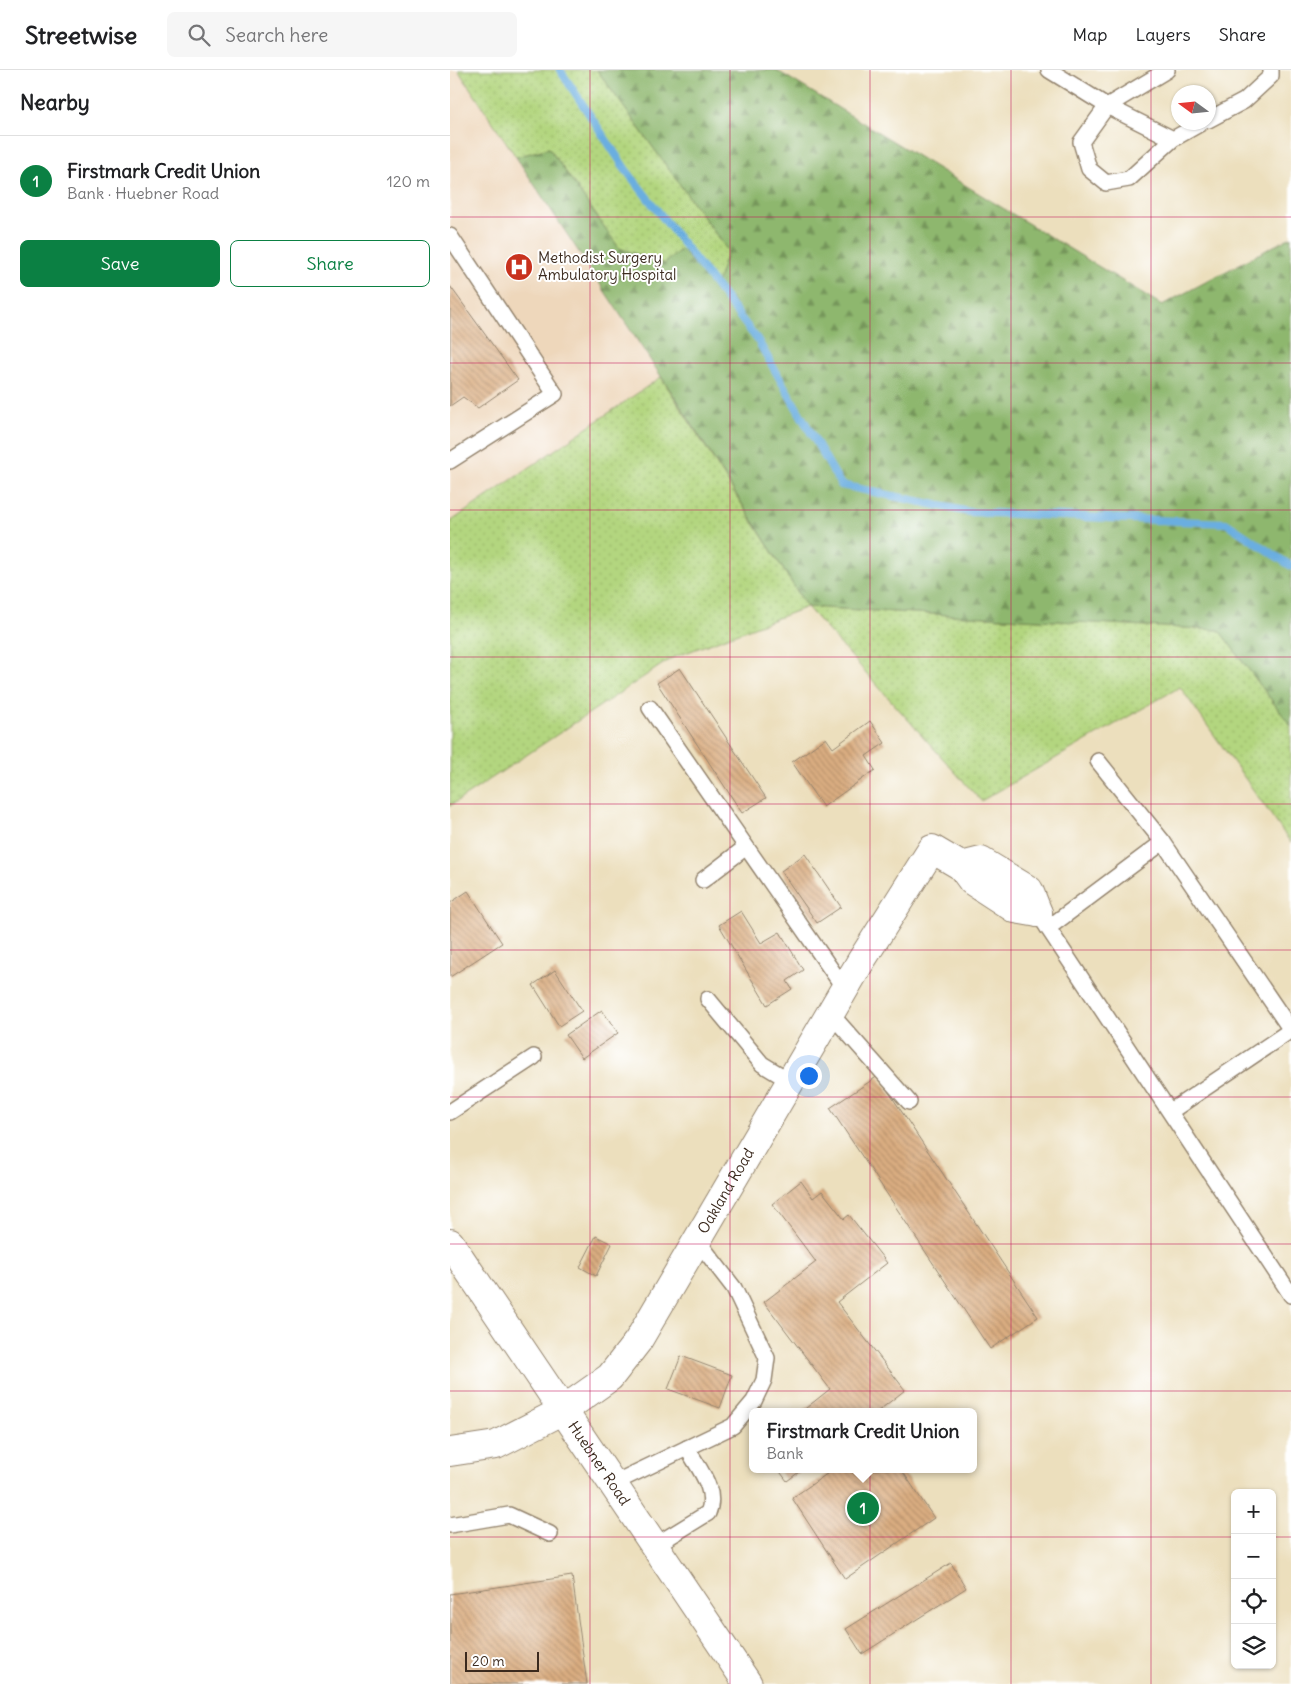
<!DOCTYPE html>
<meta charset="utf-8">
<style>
:root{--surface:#fff;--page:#f6f6f6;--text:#202124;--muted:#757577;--line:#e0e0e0;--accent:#0b8043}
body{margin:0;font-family:Delius,sans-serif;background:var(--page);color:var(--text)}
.controls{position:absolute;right:15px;bottom:15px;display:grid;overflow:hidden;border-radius:8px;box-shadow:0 1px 4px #0004}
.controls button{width:45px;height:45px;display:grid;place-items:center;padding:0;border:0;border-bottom:1px solid var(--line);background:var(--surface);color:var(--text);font:25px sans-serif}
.compass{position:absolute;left:721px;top:15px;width:45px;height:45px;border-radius:50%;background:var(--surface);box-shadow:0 1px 4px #0004;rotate:285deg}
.scale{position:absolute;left:15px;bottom:12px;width:74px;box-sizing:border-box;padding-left:5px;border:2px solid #3b2a1e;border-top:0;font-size:14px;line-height:18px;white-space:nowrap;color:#3b2a1e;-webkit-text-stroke:4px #fff;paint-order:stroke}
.you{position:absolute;left:358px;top:1005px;width:18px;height:18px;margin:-12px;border:4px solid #fff;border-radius:50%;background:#1a73e8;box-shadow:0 0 0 8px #1a73e833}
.badge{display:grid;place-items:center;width:32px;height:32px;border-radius:50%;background:var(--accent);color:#fff;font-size:16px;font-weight:700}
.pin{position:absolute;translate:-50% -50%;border:2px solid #fff;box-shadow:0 1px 5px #0006}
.popup{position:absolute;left:299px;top:1338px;width:228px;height:65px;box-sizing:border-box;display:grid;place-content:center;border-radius:8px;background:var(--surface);filter:drop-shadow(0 1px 4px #0005);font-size:16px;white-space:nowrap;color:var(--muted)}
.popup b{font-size:19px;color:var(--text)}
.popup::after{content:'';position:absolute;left:50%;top:100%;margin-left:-10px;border:10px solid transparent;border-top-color:var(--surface)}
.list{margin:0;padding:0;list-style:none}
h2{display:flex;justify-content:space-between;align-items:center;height:65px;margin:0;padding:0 20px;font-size:21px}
h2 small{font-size:16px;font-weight:400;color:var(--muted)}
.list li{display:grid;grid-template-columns:32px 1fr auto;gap:15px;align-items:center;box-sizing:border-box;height:90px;padding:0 20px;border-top:1px solid var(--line)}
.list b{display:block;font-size:19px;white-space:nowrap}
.list p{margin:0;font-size:16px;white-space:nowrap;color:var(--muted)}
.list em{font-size:16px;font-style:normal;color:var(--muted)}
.actions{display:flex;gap:10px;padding:15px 20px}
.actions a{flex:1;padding:11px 0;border:1px solid var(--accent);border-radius:8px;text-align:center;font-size:18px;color:var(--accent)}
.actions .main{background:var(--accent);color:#fff}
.icon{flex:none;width:28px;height:28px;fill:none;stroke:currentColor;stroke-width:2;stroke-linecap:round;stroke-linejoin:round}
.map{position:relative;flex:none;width:841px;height:1614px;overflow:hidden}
header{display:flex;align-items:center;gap:30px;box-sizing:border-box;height:70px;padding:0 25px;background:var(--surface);border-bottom:1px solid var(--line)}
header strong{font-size:24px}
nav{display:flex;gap:28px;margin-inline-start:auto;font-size:18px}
.search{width:350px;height:45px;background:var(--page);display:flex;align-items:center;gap:12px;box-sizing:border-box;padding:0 18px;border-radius:8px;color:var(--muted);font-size:19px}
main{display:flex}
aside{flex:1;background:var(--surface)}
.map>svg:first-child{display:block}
.built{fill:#eed7bb}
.grass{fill:url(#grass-dots);stroke:#77804e}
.forest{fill:url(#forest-firs);stroke:#647046}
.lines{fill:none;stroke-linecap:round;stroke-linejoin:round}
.stream{stroke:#6baee0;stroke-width:8}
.building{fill:url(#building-back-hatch)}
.service-casing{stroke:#94846e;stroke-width:18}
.minor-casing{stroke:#94846e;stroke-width:30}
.primary-casing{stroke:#94846e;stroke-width:30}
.service{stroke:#fff;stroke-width:15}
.minor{stroke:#fff;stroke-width:28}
.primary{stroke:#fff;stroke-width:28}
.grid{fill:none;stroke:#c2185b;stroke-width:1;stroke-opacity:0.55}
.labels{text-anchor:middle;stroke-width:4;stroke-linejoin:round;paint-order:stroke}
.poi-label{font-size:15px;fill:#3b2a1e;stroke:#fff;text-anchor:start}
.street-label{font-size:15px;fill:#3b2a1e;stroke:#fff}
</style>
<header>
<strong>Streetwise</strong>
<div class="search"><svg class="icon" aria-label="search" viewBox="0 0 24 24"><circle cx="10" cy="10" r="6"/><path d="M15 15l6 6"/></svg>Search here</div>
<nav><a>Map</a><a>Layers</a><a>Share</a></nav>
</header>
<main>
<aside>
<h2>Nearby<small></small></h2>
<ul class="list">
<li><span class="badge">1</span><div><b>Firstmark Credit Union</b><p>Bank · Huebner Road</p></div><em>120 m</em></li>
</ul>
<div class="actions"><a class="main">Save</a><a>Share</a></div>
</aside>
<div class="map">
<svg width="841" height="1614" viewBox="0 0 841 1614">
<defs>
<pattern id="grass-dots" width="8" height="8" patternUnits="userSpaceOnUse" patternTransform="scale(1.25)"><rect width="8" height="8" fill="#b3d67f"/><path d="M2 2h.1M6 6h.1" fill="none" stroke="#9bb86d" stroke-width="1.8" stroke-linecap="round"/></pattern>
<pattern id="forest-firs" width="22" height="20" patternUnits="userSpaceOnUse" patternTransform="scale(1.25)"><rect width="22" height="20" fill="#8eb76e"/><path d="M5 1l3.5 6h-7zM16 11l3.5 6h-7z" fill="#75955a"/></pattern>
<pattern id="building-back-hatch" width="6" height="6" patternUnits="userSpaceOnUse" patternTransform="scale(1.25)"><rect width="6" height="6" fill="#daad81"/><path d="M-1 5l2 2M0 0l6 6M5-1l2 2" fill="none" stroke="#b28d69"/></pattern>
</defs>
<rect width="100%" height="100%" fill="#fff"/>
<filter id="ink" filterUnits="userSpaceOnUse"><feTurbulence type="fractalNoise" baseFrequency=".02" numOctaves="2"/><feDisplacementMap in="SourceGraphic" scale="10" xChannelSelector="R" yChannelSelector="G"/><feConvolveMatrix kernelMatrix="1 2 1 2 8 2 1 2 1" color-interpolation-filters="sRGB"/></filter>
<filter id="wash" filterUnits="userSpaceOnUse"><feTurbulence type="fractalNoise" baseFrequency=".0096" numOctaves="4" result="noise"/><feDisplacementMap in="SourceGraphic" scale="20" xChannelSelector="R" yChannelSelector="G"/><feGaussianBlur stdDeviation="1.12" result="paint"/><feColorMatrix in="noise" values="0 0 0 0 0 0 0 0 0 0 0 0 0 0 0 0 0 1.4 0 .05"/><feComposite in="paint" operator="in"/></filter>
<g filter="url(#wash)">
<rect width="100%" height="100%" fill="#ecdfbd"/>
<!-- built -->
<polygon class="built" points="0,0 8,0 211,307 0,452"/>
<!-- grass -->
<g class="grass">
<polygon points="8,0 147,0 278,181 265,218 214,194 169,178 99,78 66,87"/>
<polygon points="211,307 357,537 769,560 841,656 841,773 730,617 531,731 357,537 222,588 0,736 0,452"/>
</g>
<!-- forest -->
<polygon class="forest" points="147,0 326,0 712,235 841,167 841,656 769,560 357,537 226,329 66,87 99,78 169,178 214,194 231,179 265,218 278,181"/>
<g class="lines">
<!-- stream -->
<polyline class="stream" points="110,0 176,100 307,269 391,415 519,442 776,453 841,496"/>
</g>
<g id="blocks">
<!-- building -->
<g class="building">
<polygon points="0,216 68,310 28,338 13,327 0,336"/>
<polygon points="230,598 316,728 292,743 207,613"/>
<polygon points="420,651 435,673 416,686 425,700 373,737 342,692 376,668 383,678"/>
<polygon points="355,784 391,837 367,853 331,801"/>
<polygon points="18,821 52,873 0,907 0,833"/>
<polygon points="291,841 311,873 330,862 353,900 337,911 342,919 317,935 269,855"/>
<polygon points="105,900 132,941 109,956 83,915"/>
<polygon points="152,940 168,963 132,988 116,965"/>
<polygon points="428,1006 588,1247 540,1279 380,1038"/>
<polygon points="351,1111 363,1128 372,1121 394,1149 399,1145 437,1193 387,1232 455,1320 427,1342 351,1342 380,1319 314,1232 366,1192 322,1134"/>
<polygon points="146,1166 162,1174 146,1206 130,1197"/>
<polygon points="231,1286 282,1305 270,1338 218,1319"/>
<polygon points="328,1399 353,1399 337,1411"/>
<polygon points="384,1399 451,1399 484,1448 395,1509 342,1428"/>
<polygon points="501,1493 516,1518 412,1584 396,1559"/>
<polygon points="122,1506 137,1614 0,1614 0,1524"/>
</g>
</g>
</g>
<g filter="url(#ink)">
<use href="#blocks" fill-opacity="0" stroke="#94846e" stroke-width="1"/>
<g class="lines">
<defs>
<g id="service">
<polyline points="599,0 657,36 717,0"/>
<polyline points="758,50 794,31 821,6 821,0"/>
<polyline points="723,69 679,109 656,113 639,99 631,72 657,36 723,69 753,52"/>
<polyline points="0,166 105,324 0,391"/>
<polyline points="200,638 394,918"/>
<polyline points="648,691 713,772 841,960"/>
<polyline points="253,810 296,777"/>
<polyline points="588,843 841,1225"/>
<polyline points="598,858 713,772"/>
<polyline points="258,929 312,994 340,1011"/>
<polyline points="380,943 459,1032"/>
<polyline points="721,1041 841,960"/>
<polyline points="0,1042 84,987"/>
<polyline points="162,1414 283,1356 304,1331 314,1310 317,1288 284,1218 247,1170"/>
<polyline points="0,1455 59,1445 100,1464"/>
<path d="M204 1476 258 1443C268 1420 248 1398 237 1378"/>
</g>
<g id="minor">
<polyline points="511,796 531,791 579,820 588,843"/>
<path id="s1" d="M0 1382 46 1375 112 1341 160 1307 188 1271 411 891 482 779 511 796 522 811 565 839 588 843"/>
</g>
<g id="primary">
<path id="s2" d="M0 1173 298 1614"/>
</g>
</defs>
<!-- service casing -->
<use href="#service" class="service-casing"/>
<!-- minor casing -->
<use href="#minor" class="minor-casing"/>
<!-- primary casing -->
<use href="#primary" class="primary-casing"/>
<!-- service -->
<use href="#service" class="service"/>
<!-- minor -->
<use href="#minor" class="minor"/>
<!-- primary -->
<use href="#primary" class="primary"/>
</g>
</g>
<!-- grid -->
<path class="grid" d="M140 0V1614M280 0V1614M420 0V1614M561 0V1614M701 0V1614M0 147H841M0 293H841M0 440H841M0 587H841M0 734H841M0 880H841M0 1027H841M0 1174H841M0 1321H841M0 1467H785M822 1467H841"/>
<!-- icons -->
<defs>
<symbol id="hospital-disc" viewBox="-11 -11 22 22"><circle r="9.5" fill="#c8321e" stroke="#fff"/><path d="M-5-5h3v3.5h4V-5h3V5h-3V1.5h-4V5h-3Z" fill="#fff"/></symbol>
</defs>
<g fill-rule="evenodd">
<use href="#hospital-disc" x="53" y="181" width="32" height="32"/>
</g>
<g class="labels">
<!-- poi labels -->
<g class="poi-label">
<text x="88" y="193">Methodist Surgery<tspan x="88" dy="17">Ambulatory Hospital</tspan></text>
</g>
<!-- street labels -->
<g class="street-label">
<text dy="5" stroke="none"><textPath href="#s1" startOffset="399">Oakland Road</textPath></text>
<text dy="5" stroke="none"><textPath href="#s2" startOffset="266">Huebner Road</textPath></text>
</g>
</g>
</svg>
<div class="controls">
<button>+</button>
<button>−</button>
<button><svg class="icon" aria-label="locate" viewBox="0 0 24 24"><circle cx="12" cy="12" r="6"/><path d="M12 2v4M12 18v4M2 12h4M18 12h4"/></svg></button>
<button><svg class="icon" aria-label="layers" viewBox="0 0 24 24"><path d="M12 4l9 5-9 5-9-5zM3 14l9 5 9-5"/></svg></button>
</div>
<svg class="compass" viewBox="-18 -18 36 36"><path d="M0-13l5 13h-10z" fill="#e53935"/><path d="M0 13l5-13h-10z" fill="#757577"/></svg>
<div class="scale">20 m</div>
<div class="you"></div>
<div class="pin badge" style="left:413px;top:1438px">1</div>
<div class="popup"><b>Firstmark Credit Union</b>Bank</div>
</div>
</main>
